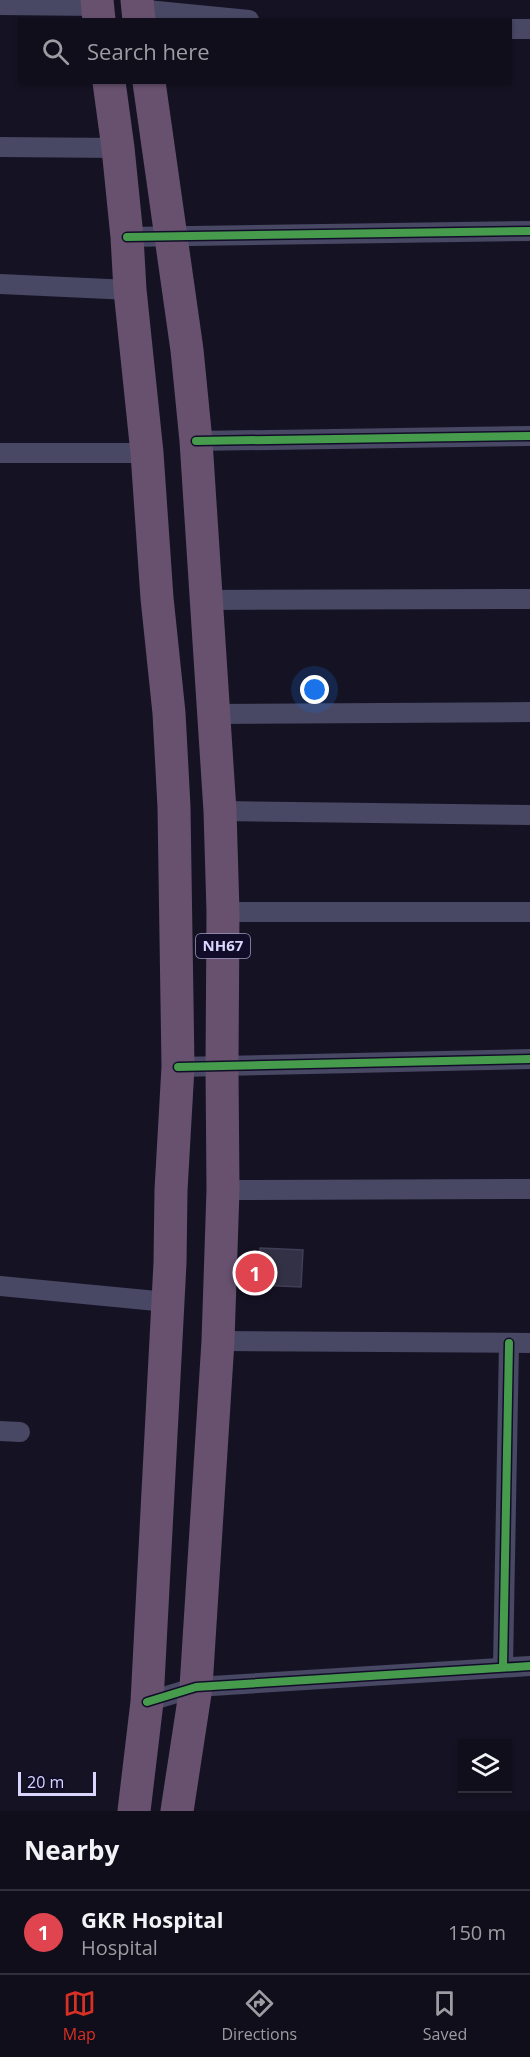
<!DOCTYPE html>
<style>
:root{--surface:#100e1a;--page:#1e1c27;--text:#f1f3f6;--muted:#9c9ca2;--line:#302e39;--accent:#d93025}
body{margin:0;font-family:"Open Sans",sans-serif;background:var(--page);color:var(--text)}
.controls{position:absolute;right:18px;bottom:18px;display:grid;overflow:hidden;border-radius:0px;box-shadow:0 2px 4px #0004}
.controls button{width:54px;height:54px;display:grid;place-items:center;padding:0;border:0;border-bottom:2px solid var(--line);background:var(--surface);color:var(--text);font:30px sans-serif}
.scale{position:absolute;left:18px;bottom:15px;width:78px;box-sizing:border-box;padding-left:6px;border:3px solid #d9d5ff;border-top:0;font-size:16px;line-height:21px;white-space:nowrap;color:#d9d5ff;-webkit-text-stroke:4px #110d29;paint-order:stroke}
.you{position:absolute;left:315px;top:690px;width:21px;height:21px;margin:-15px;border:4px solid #fff;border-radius:50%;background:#1a73e8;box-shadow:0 0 0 9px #1a73e833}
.badge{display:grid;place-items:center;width:39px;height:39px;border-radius:50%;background:var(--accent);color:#fff;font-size:20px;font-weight:700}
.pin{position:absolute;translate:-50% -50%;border:3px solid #fff;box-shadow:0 2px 6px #0006}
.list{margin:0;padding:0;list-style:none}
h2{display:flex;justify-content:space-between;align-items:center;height:78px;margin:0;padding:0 24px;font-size:26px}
h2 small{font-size:20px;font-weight:400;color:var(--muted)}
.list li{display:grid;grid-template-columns:39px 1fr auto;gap:18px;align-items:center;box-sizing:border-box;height:84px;padding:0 24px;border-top:2px solid var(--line)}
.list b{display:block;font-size:22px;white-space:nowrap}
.list p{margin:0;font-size:20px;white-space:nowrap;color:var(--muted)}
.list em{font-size:20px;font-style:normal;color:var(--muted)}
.icon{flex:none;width:33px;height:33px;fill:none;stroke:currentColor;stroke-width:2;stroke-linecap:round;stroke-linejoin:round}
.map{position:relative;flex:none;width:530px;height:1811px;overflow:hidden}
.search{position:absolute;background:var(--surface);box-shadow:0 2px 4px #0004;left:18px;right:18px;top:18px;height:66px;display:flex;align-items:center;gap:15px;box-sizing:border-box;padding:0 21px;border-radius:0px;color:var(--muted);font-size:22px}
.sheet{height:162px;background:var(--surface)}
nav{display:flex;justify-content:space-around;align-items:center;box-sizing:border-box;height:84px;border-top:2px solid var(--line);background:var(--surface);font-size:16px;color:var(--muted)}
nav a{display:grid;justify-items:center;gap:3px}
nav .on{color:var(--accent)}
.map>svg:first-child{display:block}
.building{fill:#333145;stroke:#413e57;stroke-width:1.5}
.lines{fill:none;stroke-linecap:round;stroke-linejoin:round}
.street{stroke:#484764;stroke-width:20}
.highway{stroke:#67516f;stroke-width:33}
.cycleway-casing{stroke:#110d29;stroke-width:11}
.cycleway{stroke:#469c4c;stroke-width:8}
.labels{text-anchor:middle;stroke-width:4.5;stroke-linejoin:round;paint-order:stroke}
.shield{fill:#110d29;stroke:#9d99bf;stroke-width:1.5}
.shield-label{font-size:15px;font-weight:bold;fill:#d9d5ff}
</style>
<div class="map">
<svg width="530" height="1811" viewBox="0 0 530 1811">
<rect width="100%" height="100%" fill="#151323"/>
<!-- building -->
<polygon class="building" points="260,1248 303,1250 301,1287 258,1285"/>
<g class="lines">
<!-- street -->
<g class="street">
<polyline points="0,5 97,6"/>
<polyline points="137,9 249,20"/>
<polyline points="510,29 530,29"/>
<polyline points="0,147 118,148"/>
<polyline points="127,237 530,231"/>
<polyline points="0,284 130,290"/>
<polyline points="196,441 530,436"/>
<polyline points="0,453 147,453"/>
<polyline points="207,600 530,599"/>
<polyline points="214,714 530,712"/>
<polyline points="220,811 530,815"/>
<polyline points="223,912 530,912"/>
<polyline points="178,1067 530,1059"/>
<polyline points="223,1190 530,1189"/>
<polyline points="0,1286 167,1302"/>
<polyline points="218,1341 530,1343"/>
<polyline points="0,1431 20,1432"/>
<polyline points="503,1667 509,1343"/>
<polyline points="147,1702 196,1687 530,1666"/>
</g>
<!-- highway -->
<g class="highway">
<polyline points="97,0 99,20"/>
<polyline points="137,0 139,20"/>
<polyline points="109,82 118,148 127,237 130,290 147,453 157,598 169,713 174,807 178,1067 171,1190 170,1263 147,1702 134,1811"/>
<polyline points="149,82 187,350 196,441 220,811 223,912 222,1067 223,1190 218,1341 196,1687 177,1811"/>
</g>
<defs>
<g id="cycleway">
<polyline points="127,237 530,231"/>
<polyline points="196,441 530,436"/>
<polyline points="178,1067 530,1059"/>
<polyline points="503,1667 509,1343"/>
<polyline points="147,1702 196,1687 530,1666"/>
</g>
</defs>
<!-- cycleway casing -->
<use href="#cycleway" class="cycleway-casing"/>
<!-- cycleway -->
<use href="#cycleway" class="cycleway"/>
</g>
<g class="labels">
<!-- shield labels -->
<rect class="shield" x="196" y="934" width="54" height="24" rx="4.5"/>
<g class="shield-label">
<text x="223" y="951">NH67</text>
</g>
</g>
</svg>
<div class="controls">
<button><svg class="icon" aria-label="layers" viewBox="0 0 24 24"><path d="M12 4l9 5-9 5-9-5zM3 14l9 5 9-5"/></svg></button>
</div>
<div class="scale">20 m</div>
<div class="you"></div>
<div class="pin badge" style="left:255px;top:1273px;background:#e0444e">1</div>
<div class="search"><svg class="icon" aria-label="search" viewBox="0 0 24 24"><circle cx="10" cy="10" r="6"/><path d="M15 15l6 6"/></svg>Search here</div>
</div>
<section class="sheet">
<h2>Nearby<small></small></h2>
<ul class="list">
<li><span class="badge" style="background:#e0444e">1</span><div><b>GKR Hospital</b><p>Hospital</p></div><em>150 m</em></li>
</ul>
</section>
<nav>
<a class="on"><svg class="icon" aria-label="map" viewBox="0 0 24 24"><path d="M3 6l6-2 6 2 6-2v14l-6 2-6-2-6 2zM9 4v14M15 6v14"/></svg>Map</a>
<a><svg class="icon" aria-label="directions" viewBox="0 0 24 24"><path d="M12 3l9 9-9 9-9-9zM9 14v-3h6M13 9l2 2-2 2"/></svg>Directions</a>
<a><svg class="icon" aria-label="saved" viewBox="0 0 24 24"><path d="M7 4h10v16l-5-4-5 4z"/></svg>Saved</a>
</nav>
